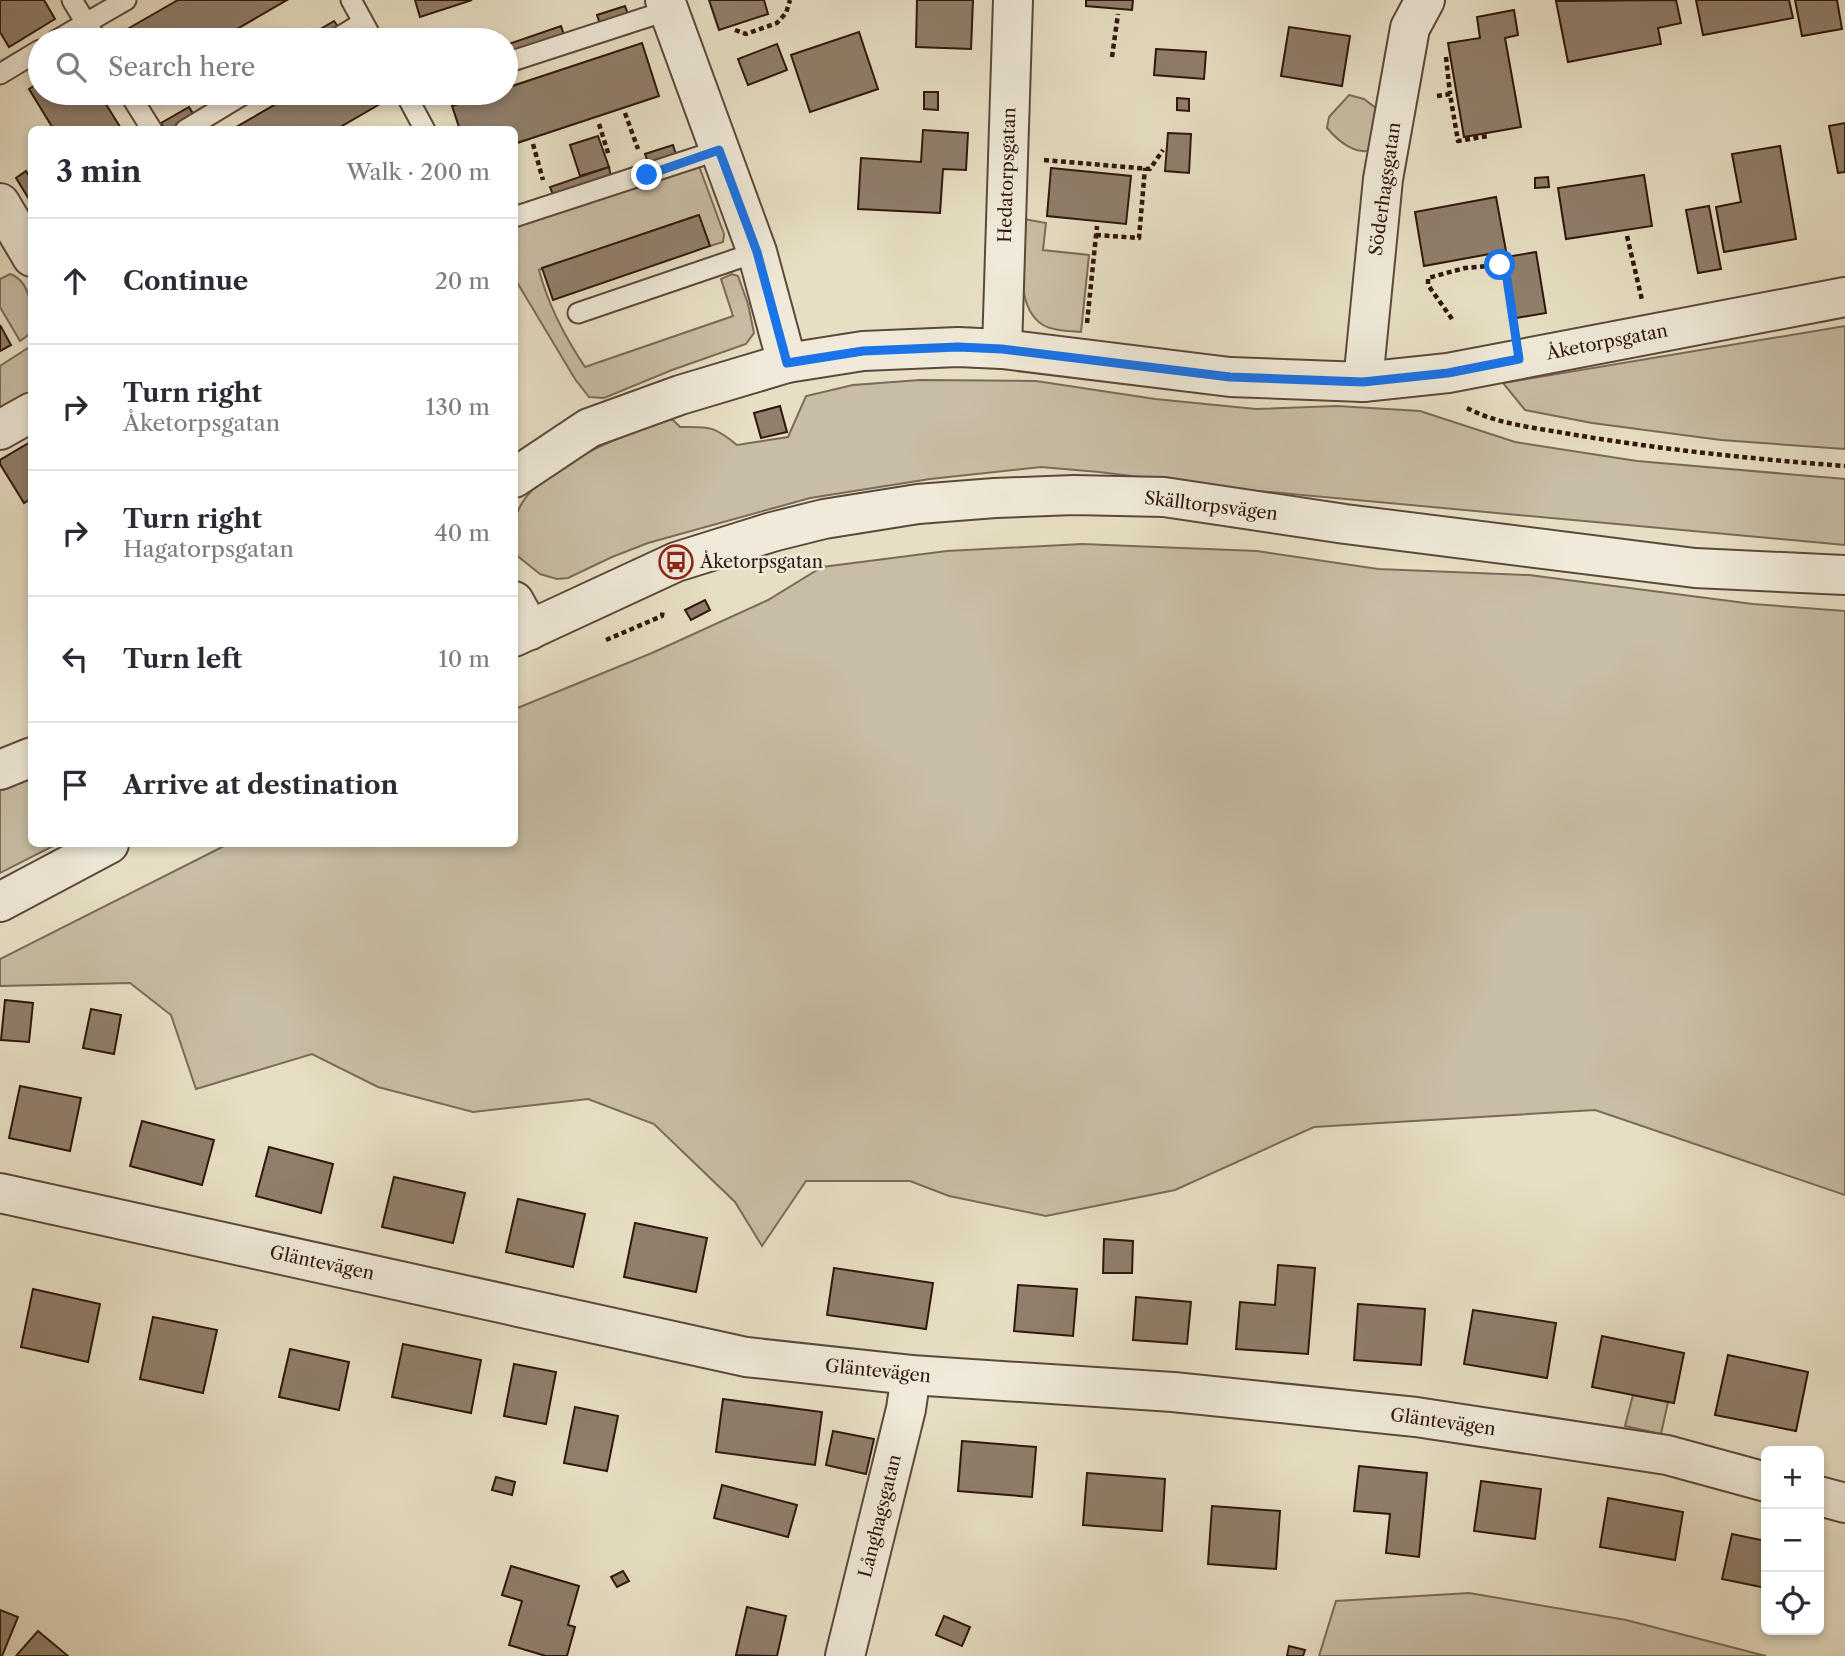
<!DOCTYPE html>
<meta charset="utf-8">
<style>
:root{--surface:#fff;--page:#f7f7f7;--text:#2b2b33;--muted:#7c7c81;--line:#e1e1e2}
body{margin:0;font-family:"Libre Caslon Text",serif;background:var(--page);color:var(--text)}
.controls{position:absolute;right:21px;bottom:21px;display:grid;overflow:hidden;border-radius:10px;box-shadow:0 4px 10px #0003}
.controls button{width:63px;height:63px;display:grid;place-items:center;padding:0;border:0;border-bottom:2px solid var(--line);background:var(--surface);color:var(--text);font:35px sans-serif}
.stop{position:absolute;width:21px;height:21px;margin:-16px;border:5px solid #1a73e8;border-radius:50%;background:#fff}
.stop.end{background:#1a73e8;border-color:#fff;box-shadow:0 2px 7px #0008}
.list{margin:0;padding:0;list-style:none}
h2{display:flex;justify-content:space-between;align-items:center;height:91px;margin:0;padding:0 28px;font-size:30px}
h2 small{font-size:23px;font-weight:400;color:var(--muted)}
.list li{display:grid;grid-template-columns:46px 1fr auto;gap:21px;align-items:center;box-sizing:border-box;height:126px;padding:0 28px;border-top:2px solid var(--line)}
.list b{display:block;font-size:26px;white-space:nowrap}
.list p{margin:0;font-size:23px;white-space:nowrap;color:var(--muted)}
.list em{font-size:23px;font-style:normal;color:var(--muted)}
.icon{flex:none;width:38px;height:38px;fill:none;stroke:currentColor;stroke-width:2;stroke-linecap:round;stroke-linejoin:round}
.map{position:relative;flex:none;width:1845px;height:1656px;overflow:hidden}
.search{position:absolute;background:var(--surface);box-shadow:0 4px 10px #0003;left:28px;top:28px;width:490px;height:77px;display:flex;align-items:center;gap:18px;box-sizing:border-box;padding:0 24px;border-radius:38px;color:var(--muted);font-size:26px}
.panel{position:absolute;background:var(--surface);box-shadow:0 4px 10px #0003;left:28px;top:126px;width:490px;height:721px;border-radius:10px}
.map>svg:first-child{display:block}
.green{fill:#c8bda5;stroke:#7c6a59;stroke-width:2}
.building{fill:#907f6c;stroke:#31160d;stroke-width:2}
.lines{fill:none;stroke-linecap:round;stroke-linejoin:round}
.service-casing{stroke:#5e483b;stroke-width:23}
.minor-casing{stroke:#5e483b;stroke-width:42}
.tertiary-casing{stroke:#5e483b;stroke-width:42}
.path{stroke:#31160d;stroke-width:4.5;stroke-dasharray:5 3.5;stroke-linecap:butt}
.service{stroke:#efead9;stroke-width:19}
.minor{stroke:#efead9;stroke-width:38}
.tertiary{stroke:#efead9;stroke-width:38}
.route{stroke:#1a73e8;stroke-width:9}
.labels{text-anchor:middle;stroke-width:5;stroke-linejoin:round;paint-order:stroke}
.street-label{font-size:18px;fill:#31160d;stroke:#efead9}
.poi-label{font-size:18px;fill:#31160d;stroke:#efead9;text-anchor:start}
</style>
<div class="map">
<svg width="1845" height="1656" viewBox="0 0 1845 1656">
<rect width="100%" height="100%" fill="#e7dfc4"/>
<filter id="stains"><feTurbulence type="fractalNoise" baseFrequency=".00286" numOctaves="4"/><feColorMatrix values="0 0 0 0 .2 0 0 0 0 .09 0 0 0 0 .02 0 0 0 .5 -.17"/></filter>
<radialGradient id="worn" r=".72"><stop offset=".6" stop-color="#630" stop-opacity="0"/><stop offset="1" stop-color="#630" stop-opacity=".3"/></radialGradient>
<!-- green -->
<g class="green">
<path d="M1349 95 1364 99 1381 112 1374 149C1357 157 1338 141 1327 128L1329 117Z"/>
<path d="M699 166 724 234 723 242 710 246 698 215 539 270C548 305 565 337 585 367L733 316 721 279 732 274 738 276 748 304 754 333 746 344 672 370 604 398 589 397 575 379 515 279V226L688 168Z"/>
<path d="M1024 219 1046 223 1043 250 1089 255 1081 332C1069 331 1053 331 1043 325 1013 307 1023 248 1024 219Z"/>
<path d="M10 274C33 282 32 314 31 333L20 341 0 307V279Z"/>
<polygon points="1845,326 1845,449 1721,440 1592,423 1525,410 1503,383"/>
<polygon points="31,346 31,399 0,418 0,366"/>
<path d="M920 380 1036 381 1155 399 1256 409 1337 406 1420 411 1515 442 1637 461 1845 479V545L1247 490 1099 472 1041 467 930 479 810 498 648 543 612 557 568 578 557 579 540 574 515 554C515 543 513 531 515 521 523 471 624 436 666 419L673 420 680 427C709 427 713 425 737 445L788 437 806 396 853 385Z"/>
<polygon points="1082,544 1257,551 1378,569 1529,575 1753,604 1845,611 1845,1195 1595,1110 1314,1127 1175,1190 1046,1216 949,1196 910,1181 806,1181 762,1246 735,1202 654,1124 588,1099 473,1112 378,1087 312,1054 196,1089 171,1015 130,983 0,986 0,959 228,844 514,844 515,709 652,653 768,600 822,567 947,551"/>
<polygon points="31,776 32,844 57,844 0,873 0,788"/>
<polygon points="1633,1395 1668,1402 1661,1434 1625,1426"/>
<polygon points="1469,1593 1626,1620 1766,1656 1319,1656 1336,1601"/>
</g>
<!-- building -->
<g class="building">
<polygon points="0,0 44,0 55,19 9,47 0,32"/>
<polygon points="178,0 287,0 218,40 120,40 117,35"/>
<polygon points="415,0 472,0 420,17"/>
<polygon points="709,0 764,0 768,14 719,30"/>
<polygon points="917,0 973,0 971,49 916,47"/>
<polygon points="1086,0 1133,0 1132,10 1086,6"/>
<polygon points="1676,0 1681,23 1658,28 1661,44 1568,62 1556,1"/>
<polygon points="1696,0 1789,0 1793,18 1703,35"/>
<polygon points="1795,0 1837,0 1842,29 1802,36"/>
<polygon points="625,6 629,17 601,27 597,15"/>
<polygon points="1514,10 1518,35 1505,38 1521,127 1464,137 1448,43 1480,38 1477,17"/>
<polygon points="334,21 341,31 325,40 309,40 307,37"/>
<polygon points="561,26 565,38 506,59 506,45"/>
<polygon points="1289,27 1350,36 1342,86 1281,76"/>
<polygon points="859,32 878,89 810,112 791,55"/>
<polygon points="642,43 659,96 514,144 514,130 460,130 452,106 492,93 506,93 506,88"/>
<polygon points="777,44 787,70 748,85 738,59"/>
<polygon points="1156,49 1206,52 1204,79 1154,75"/>
<polygon points="40,82 40,93 99,93 122,130 54,130 29,89"/>
<polygon points="924,92 938,92 938,110 924,109"/>
<polygon points="295,93 383,93 387,100 335,130 231,130"/>
<polygon points="1177,98 1189,99 1189,111 1177,110"/>
<polygon points="189,107 195,117 173,130 165,130 161,123"/>
<polygon points="1845,123 1845,172 1838,173 1829,126"/>
<polygon points="923,130 968,133 966,170 943,169 940,213 858,209 861,158 921,162"/>
<polygon points="1168,133 1191,134 1189,173 1165,171"/>
<polygon points="598,136 609,167 580,176 570,145"/>
<polygon points="673,145 676,155 649,165 645,154"/>
<polygon points="1780,146 1796,239 1724,252 1716,207 1741,202 1732,154"/>
<polygon points="609,167 611,178 554,197 550,187"/>
<polygon points="1051,168 1131,176 1126,224 1047,216"/>
<polygon points="26,171 32,181 32,204 16,178"/>
<polygon points="1644,175 1652,226 1566,239 1558,188"/>
<polygon points="1548,177 1549,187 1535,188 1535,178"/>
<polygon points="1496,197 1506,251 1424,266 1415,212"/>
<polygon points="1709,206 1721,269 1698,273 1686,210"/>
<polygon points="699,215 710,246 553,300 542,268"/>
<polygon points="1536,252 1546,313 1516,318 1506,257"/>
<polygon points="0,325 11,345 0,351"/>
<polygon points="780,406 787,432 761,438 754,413"/>
<polygon points="32,441 32,498 24,503 0,464 0,460"/>
<polygon points="705,600 710,610 691,620 685,610"/>
<polygon points="5,1000 33,1003 29,1042 1,1040"/>
<polygon points="91,1009 121,1015 114,1054 83,1048"/>
<polygon points="20,1086 81,1098 70,1151 9,1138"/>
<polygon points="142,1121 214,1140 202,1185 130,1166"/>
<polygon points="269,1147 333,1164 321,1213 256,1196"/>
<polygon points="394,1177 465,1193 453,1243 382,1227"/>
<polygon points="518,1199 585,1214 573,1267 506,1252"/>
<polygon points="635,1223 707,1238 696,1292 624,1277"/>
<polygon points="1104,1239 1133,1241 1132,1273 1103,1273"/>
<polygon points="1278,1265 1315,1268 1308,1354 1236,1349 1240,1302 1275,1305"/>
<polygon points="834,1268 933,1283 926,1329 827,1315"/>
<polygon points="1018,1285 1077,1289 1073,1336 1014,1331"/>
<polygon points="33,1289 100,1304 88,1362 21,1347"/>
<polygon points="1136,1297 1191,1302 1187,1344 1133,1340"/>
<polygon points="1358,1304 1425,1309 1421,1365 1354,1360"/>
<polygon points="1473,1310 1556,1323 1547,1378 1464,1364"/>
<polygon points="153,1317 217,1330 203,1393 140,1379"/>
<polygon points="1602,1336 1684,1353 1674,1403 1592,1387"/>
<polygon points="403,1344 481,1360 471,1413 392,1397"/>
<polygon points="290,1349 349,1362 339,1410 279,1397"/>
<polygon points="1728,1355 1808,1372 1796,1431 1715,1415"/>
<polygon points="514,1364 556,1372 546,1424 504,1416"/>
<polygon points="723,1399 822,1412 815,1465 716,1452"/>
<polygon points="575,1407 618,1416 607,1471 564,1463"/>
<polygon points="833,1431 874,1439 866,1474 826,1465"/>
<polygon points="962,1441 1036,1447 1032,1497 958,1491"/>
<polygon points="1359,1466 1427,1473 1419,1557 1386,1553 1390,1514 1354,1511"/>
<polygon points="1087,1473 1165,1479 1162,1531 1083,1525"/>
<polygon points="496,1477 515,1482 512,1495 492,1490"/>
<polygon points="1481,1481 1541,1489 1535,1539 1474,1531"/>
<polygon points="722,1485 797,1505 788,1537 714,1518"/>
<polygon points="1608,1498 1683,1512 1675,1560 1600,1547"/>
<polygon points="1212,1506 1280,1511 1276,1569 1208,1564"/>
<polygon points="1732,1534 1766,1541 1766,1588 1722,1579"/>
<polygon points="511,1566 579,1586 568,1625 575,1627 567,1656 546,1656 509,1645 522,1601 502,1595"/>
<polygon points="623,1571 629,1581 617,1587 611,1577"/>
<polygon points="747,1607 786,1616 777,1656 736,1655"/>
<polygon points="0,1610 18,1617 2,1656 0,1656"/>
<polygon points="944,1616 970,1627 962,1646 936,1635"/>
<polygon points="38,1631 68,1656 16,1656"/>
<polygon points="1289,1646 1305,1650 1303,1656 1287,1656"/>
</g>
<g class="lines">
<defs>
<g id="service">
<polyline points="72,0 86,23 126,0"/>
<polyline points="351,0 373,40"/>
<polyline points="57,40 86,23 97,40"/>
<polyline points="334,40 362,23"/>
<polyline points="506,63 669,10"/>
<polyline points="0,74 40,50"/>
<polyline points="129,93 152,130"/>
<polyline points="405,93 425,130"/>
<polyline points="185,130 246,93"/>
<polyline points="514,217 719,150"/>
<polyline points="578,313 757,252"/>
</g>
<g id="minor">
<polyline points="665,0 757,252 787,363"/>
<polyline points="0,203 32,257"/>
<polyline points="1002,349 1013,0"/>
<polyline points="1363,382 1383,179 1410,28 1425,0"/>
<polyline points="0,430 32,412"/>
<polyline points="514,478 589,428 680,395 787,363 863,351 958,347 1002,349 1230,377 1363,382 1448,373 1845,297"/>
<polyline points="514,601 530,630"/>
<polyline points="0,770 32,757"/>
<polyline points="0,1193 746,1357 911,1375 1173,1392 1416,1417 1667,1455 1766,1482"/>
<polyline points="1819,1496 1845,1503"/>
<polyline points="845,1656 906,1409 911,1375"/>
</g>
<g id="tertiary">
<polyline points="514,637 676,562 772,532 824,519 918,504 995,498 1074,495 1164,497 1345,524 1695,568 1845,575"/>
<polyline points="0,902 109,844"/>
</g>
</defs>
<!-- service casing -->
<use href="#service" class="service-casing"/>
<!-- minor casing -->
<use href="#minor" class="minor-casing"/>
<!-- tertiary casing -->
<use href="#tertiary" class="tertiary-casing"/>
<!-- path -->
<g class="path">
<polyline points="735,30 746,34 777,23 786,13 790,0"/>
<polyline points="1112,57 1118,14"/>
<polyline points="1446,57 1450,94"/>
<polyline points="1437,96 1450,94 1458,141 1488,136"/>
<polyline points="625,113 638,149"/>
<polyline points="599,124 609,156"/>
<polyline points="533,144 543,180"/>
<polyline points="1044,160 1150,169 1163,150"/>
<polyline points="1096,235 1139,238 1145,168"/>
<polyline points="1627,236 1642,300"/>
<polyline points="1452,319 1428,285 1428,278 1465,268 1500,265 1507,279 1513,322"/>
<polyline points="1087,323 1097,226"/>
<path d="M1467 408C1497 424 1531 427 1564 433 1657 449 1751 459 1845 466"/>
<polyline points="606,640 662,616 663,609"/>
</g>
<!-- service -->
<use href="#service" class="service"/>
<!-- minor -->
<use href="#minor" class="minor"/>
<!-- tertiary -->
<use href="#tertiary" class="tertiary"/>
</g>
<g class="lines">
<!-- route -->
<polyline class="route" points="647,175 719,150 757,252 787,363 863,351 958,347 1002,349 1230,377 1363,382 1448,373 1519,359 1507,279 1500,265"/>
</g>
<!-- icons -->
<defs>
<symbol id="bus-ring" viewBox="-11 -11 22 22"><circle r="9.5" fill="#efead9" stroke="#8f2418" stroke-width="1.5"/><path d="M-5-6H5V4H4V6H2V4H-2V6H-4V4H-5ZM-3.5-4V0h7V-4ZM-3.5 1.2v1.5H-2V1.2ZM2 1.2v1.5H3.5V1.2Z" fill="#8f2418"/></symbol>
</defs>
<g fill-rule="evenodd">
<use href="#bus-ring" x="657" y="543" width="38" height="38"/>
</g>
<g class="labels">
<!-- street labels -->
<g class="street-label">
<text transform="translate(1007 175) rotate(-88)" y="6">Hedatorpsgatan</text>
<text transform="translate(1385 189) rotate(-82)" y="6">Söderhagsgatan</text>
<text transform="translate(1607 342) rotate(-11)" y="6">Åketorpsgatan</text>
<text transform="translate(1211 506) rotate(7)" y="6">Skälltorpsvägen</text>
<text transform="translate(322 1263) rotate(12)" y="6">Gläntevägen</text>
<text transform="translate(878 1371) rotate(6)" y="6">Gläntevägen</text>
<text transform="translate(1443 1422) rotate(8)" y="6">Gläntevägen</text>
<text transform="translate(880 1516) rotate(-76)" y="6">Långhagsgatan</text>
</g>
<!-- poi labels -->
<g class="poi-label">
<text x="700" y="568">Åketorpsgatan</text>
</g>
</g>
<rect width="100%" height="100%" filter="url(#stains)"/>
<rect width="100%" height="100%" fill="url(#worn)"/>
</svg>
<div class="controls">
<button>+</button>
<button>−</button>
<button><svg class="icon" aria-label="locate" viewBox="0 0 24 24"><circle cx="12" cy="12" r="6"/><path d="M12 2v4M12 18v4M2 12h4M18 12h4"/></svg></button>
</div>
<div class="stop" style="left:1500px;top:265px"></div>
<div class="stop end" style="left:647px;top:175px"></div>
<div class="search"><svg class="icon" aria-label="search" viewBox="0 0 24 24"><circle cx="10" cy="10" r="6"/><path d="M15 15l6 6"/></svg>Search here</div>
<section class="panel">
<h2>3 min<small>Walk · 200 m</small></h2>
<ul class="list">
<li><svg class="icon" aria-label="ahead" viewBox="0 0 24 24"><path d="M12 20V5M6 11l6-6 6 6"/></svg><div><b>Continue</b></div><em>20 m</em></li>
<li><svg class="icon" aria-label="right" viewBox="0 0 24 24"><path d="M7 20v-9h11M14 6l5 5-5 5"/></svg><div><b>Turn right</b><p>Åketorpsgatan</p></div><em>130 m</em></li>
<li><svg class="icon" aria-label="right" viewBox="0 0 24 24"><path d="M7 20v-9h11M14 6l5 5-5 5"/></svg><div><b>Turn right</b><p>Hagatorpsgatan</p></div><em>40 m</em></li>
<li><svg class="icon" aria-label="left" viewBox="0 0 24 24"><path d="M17 20v-9H6M10 6l-5 5 5 5"/></svg><div><b>Turn left</b></div><em>10 m</em></li>
<li><svg class="icon" aria-label="arrive" viewBox="0 0 24 24"><path d="M6 21V4h12l-3 4 3 4H6"/></svg><div><b>Arrive at destination</b></div></li>
</ul>
</section>
</div>
